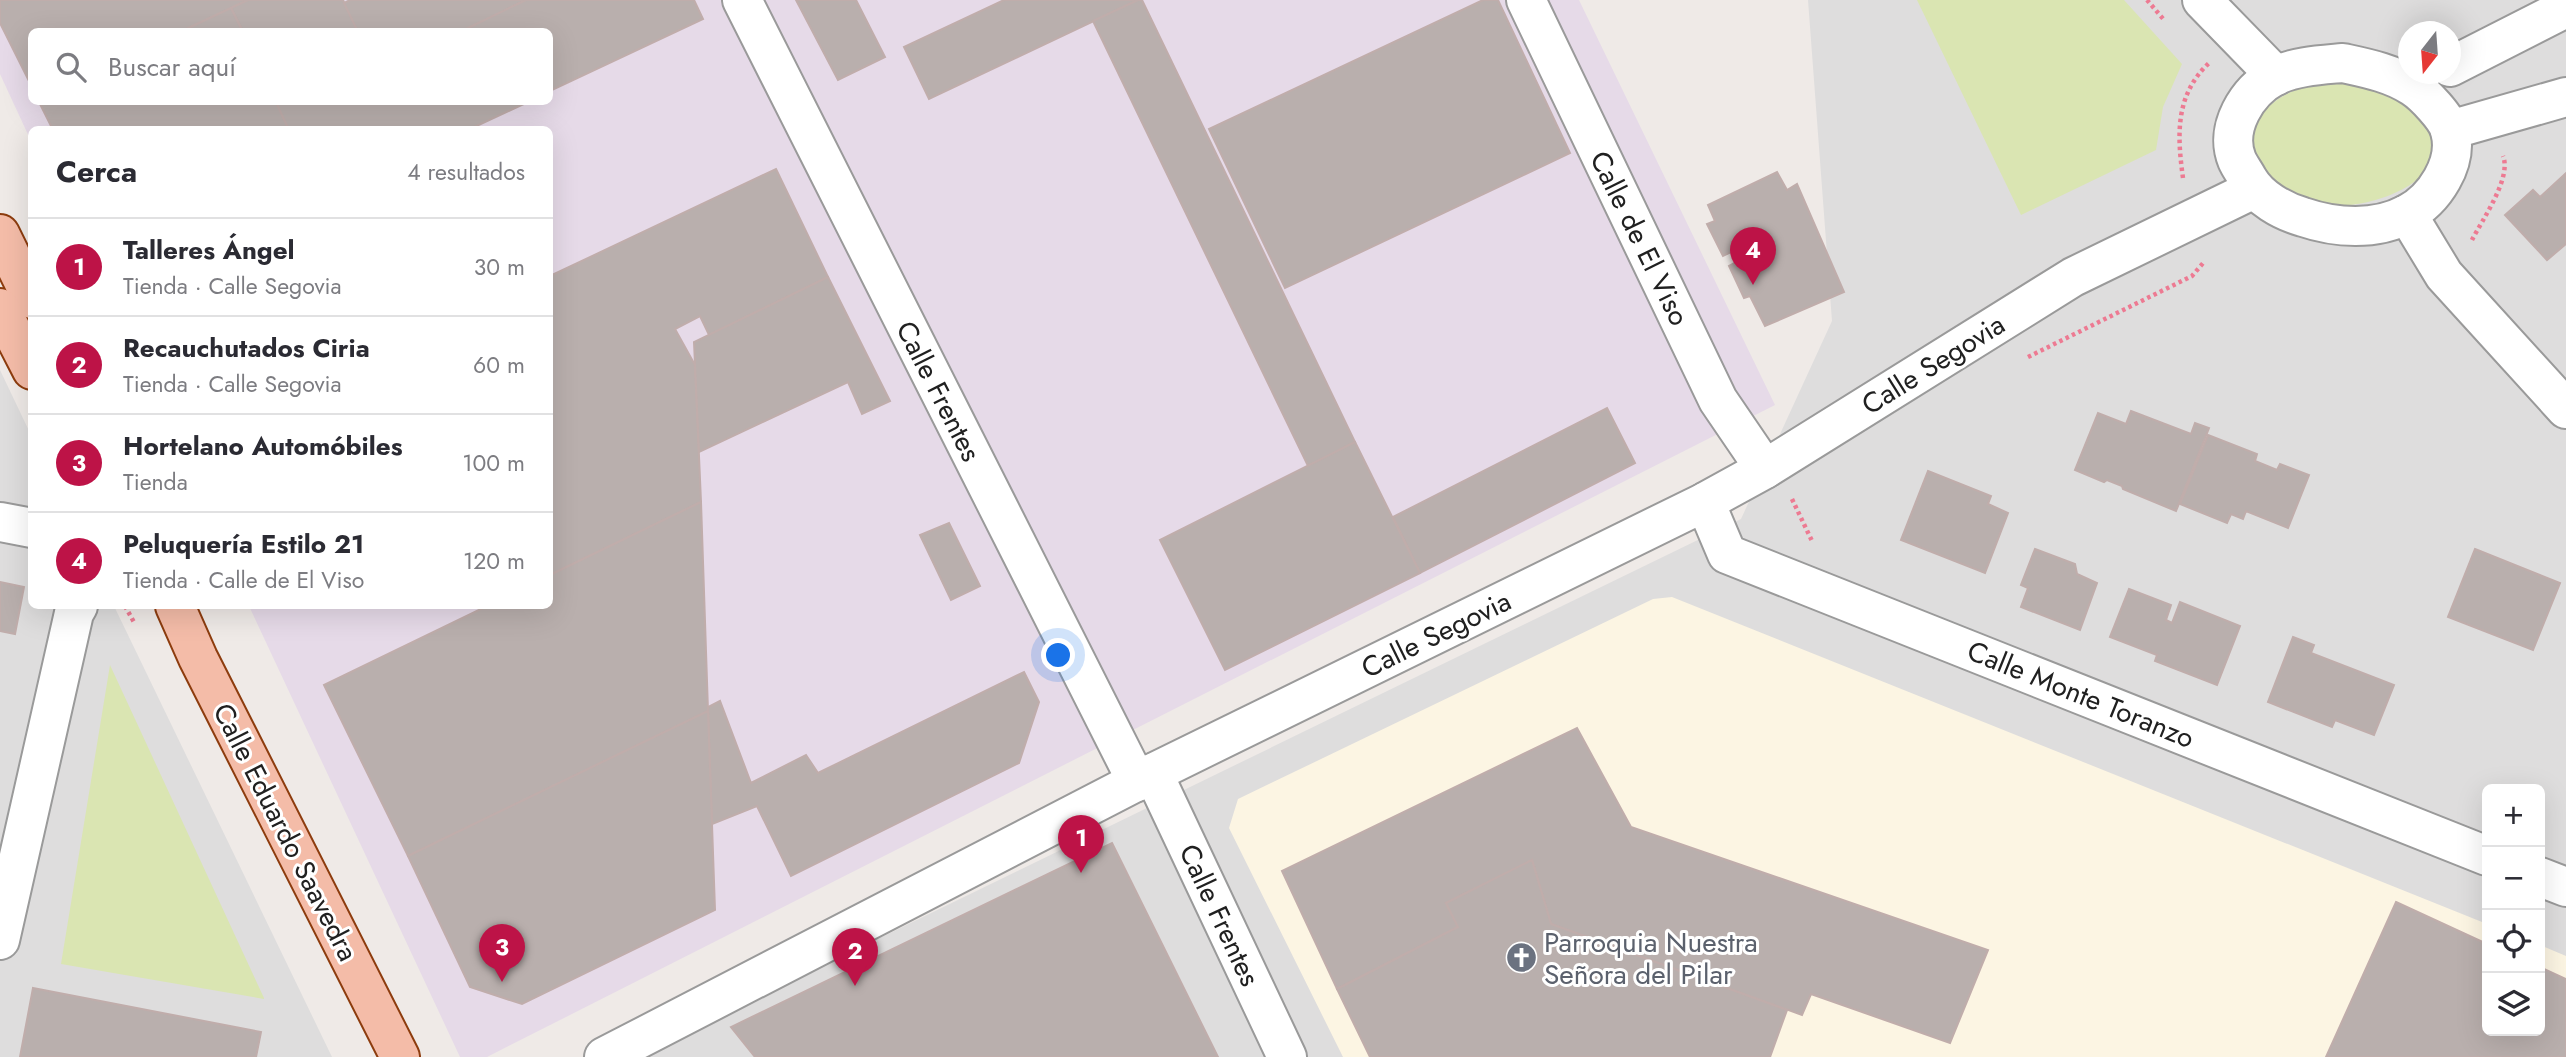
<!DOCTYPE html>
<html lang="es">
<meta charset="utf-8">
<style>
:root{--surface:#fff;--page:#f7f7f7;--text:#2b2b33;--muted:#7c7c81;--line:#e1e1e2;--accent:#bd1347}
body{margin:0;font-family:Jost,sans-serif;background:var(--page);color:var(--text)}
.controls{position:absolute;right:21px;bottom:21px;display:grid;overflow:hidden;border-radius:10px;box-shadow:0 7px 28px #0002}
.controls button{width:63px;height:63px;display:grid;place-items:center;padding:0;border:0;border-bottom:2px solid var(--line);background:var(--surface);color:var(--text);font:35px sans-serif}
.compass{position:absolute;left:2398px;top:21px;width:63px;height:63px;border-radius:50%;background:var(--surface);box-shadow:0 7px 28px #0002;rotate:197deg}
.you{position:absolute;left:1059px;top:656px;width:24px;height:24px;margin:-18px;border:5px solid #fff;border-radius:50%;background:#1a73e8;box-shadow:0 0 0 10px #1a73e833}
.badge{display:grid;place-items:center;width:46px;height:46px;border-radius:50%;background:var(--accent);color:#fff;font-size:23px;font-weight:700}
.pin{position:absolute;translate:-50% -58px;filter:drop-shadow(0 2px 4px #0008)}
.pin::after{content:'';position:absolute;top:37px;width:24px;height:21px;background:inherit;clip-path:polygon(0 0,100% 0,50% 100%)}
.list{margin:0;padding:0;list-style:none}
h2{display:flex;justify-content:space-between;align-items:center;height:91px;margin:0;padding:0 28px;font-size:30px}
h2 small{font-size:23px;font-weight:400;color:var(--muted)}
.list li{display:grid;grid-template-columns:46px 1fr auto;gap:21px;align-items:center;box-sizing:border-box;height:98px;padding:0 28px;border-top:2px solid var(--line)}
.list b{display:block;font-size:26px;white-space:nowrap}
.list p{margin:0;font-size:23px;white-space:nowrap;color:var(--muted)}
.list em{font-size:23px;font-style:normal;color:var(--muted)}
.icon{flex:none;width:38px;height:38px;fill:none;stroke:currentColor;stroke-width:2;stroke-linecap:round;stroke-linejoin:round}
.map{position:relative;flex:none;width:2566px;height:1057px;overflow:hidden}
.search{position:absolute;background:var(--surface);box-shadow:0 7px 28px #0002;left:28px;top:28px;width:525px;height:77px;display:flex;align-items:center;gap:18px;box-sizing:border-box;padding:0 24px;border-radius:10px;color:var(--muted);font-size:26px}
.panel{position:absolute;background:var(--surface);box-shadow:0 7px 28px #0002;left:28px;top:126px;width:525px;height:483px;border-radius:10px}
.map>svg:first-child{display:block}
.residential{fill:#dedddd;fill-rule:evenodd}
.industrial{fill:#e6dae8;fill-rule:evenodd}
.education{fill:#fcf5e3}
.grass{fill:#dae5b2}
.building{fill:#b9afad;stroke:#c0adab;stroke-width:2}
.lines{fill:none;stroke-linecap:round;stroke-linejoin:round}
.street-casing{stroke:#9a9a9a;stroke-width:42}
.primary-casing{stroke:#8d3c0e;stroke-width:42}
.path{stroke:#ed7a92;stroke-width:4.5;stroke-dasharray:3.5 3.5;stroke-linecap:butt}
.street{stroke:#fff;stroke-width:38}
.primary{stroke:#f4bca8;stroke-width:38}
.labels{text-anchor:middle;stroke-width:6;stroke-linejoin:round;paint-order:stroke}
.street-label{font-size:28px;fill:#202020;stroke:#fff}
.worship-label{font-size:28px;fill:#5b616d;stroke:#fff;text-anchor:start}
</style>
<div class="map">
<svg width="2566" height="1057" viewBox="0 0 2566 1057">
<rect width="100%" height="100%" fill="#efeae7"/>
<!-- residential -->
<g class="residential">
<path d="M1808 0H2566V1057H635L1741 519 1832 321ZM2408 32H2450V74H2408ZM2487 789H2540V1031H2487Z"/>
<polygon points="0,370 31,435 32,606 114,606 332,1057 0,1057"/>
</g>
<!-- industrial -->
<path class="industrial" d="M0 0H1579L1775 405 487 1057H460L249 606H550V130H32L31 141 0 74ZM32 32H550V102H32Z"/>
<!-- education -->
<polygon class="education" points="1672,597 2487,924 2487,1031 2540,1031 2540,945 2566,956 2566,1057 1343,1057 1229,828 1238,799 1653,599"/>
<!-- grass -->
<g class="grass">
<polygon points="1917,0 2124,0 2182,64 2163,107 2156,150 2021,215"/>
<path d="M2339 82C2357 85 2380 87 2396 96 2403 100 2410 109 2415 114 2421 120 2431 127 2434 133 2451 181 2371 208 2337 205 2314 202 2291 194 2272 182 2263 177 2259 164 2255 156 2238 124 2275 97 2302 87 2313 83 2327 83 2339 82Z"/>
<polygon points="110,665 264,998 264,999 61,964"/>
</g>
<!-- building -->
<g class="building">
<polygon points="0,0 248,0 180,32 32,32 32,87 0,23"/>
<polygon points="248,0 343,0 358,32 243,32 231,8"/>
<polygon points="350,0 526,0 460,32 358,32 344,3"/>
<polygon points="526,0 694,0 703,19 550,91 550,32 460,32"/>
<polygon points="796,0 856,0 885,57 838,80"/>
<polygon points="1004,0 1138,0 929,99 904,47"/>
<polygon points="1138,0 1142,0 1355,442 1308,466 1093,21"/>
<polygon points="1483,0 1498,0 1570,153 1285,288 1209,129"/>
<polygon points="231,8 243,32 180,32"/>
<polygon points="39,102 276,102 289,130 53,130"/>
<polygon points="276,102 528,102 468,130 289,130"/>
<polygon points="776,169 828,277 709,335 700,316 675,329 695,365 701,502 550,575 550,276"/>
<polygon points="1777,172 1787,190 1797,184 1844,292 1765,326 1750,296 1744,298 1729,266 1738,261 1733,251 1723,256 1707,224 1715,221 1708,205"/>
<polygon points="2566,173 2566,244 2547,260 2505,215 2533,190 2540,197"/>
<polygon points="828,277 890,401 862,414 848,382 699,452 694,342"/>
<polygon points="1607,408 1635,463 1420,573 1393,517"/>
<polygon points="2131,411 2191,434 2195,423 2209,428 2176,511 2123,489 2122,486 2107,480 2104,482 2075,470 2098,413 2126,424"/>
<polygon points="2208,435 2257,454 2255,461 2277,470 2280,464 2309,475 2288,528 2246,511 2243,519 2231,514 2227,523 2180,504"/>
<polygon points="1355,442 1420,573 1225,670 1160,540"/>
<polygon points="1928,471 1991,496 1988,504 2008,513 1985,573 1901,540"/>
<polygon points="701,502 708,711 408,856 324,685 487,606 550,606 550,575"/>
<polygon points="949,523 980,586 951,600 920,535"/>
<polygon points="2035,549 2075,564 2077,574 2097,583 2080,630 2021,607 2028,588 2021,585"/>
<polygon points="2475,549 2560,583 2533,650 2448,617"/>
<polygon points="0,582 24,587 15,634 0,631"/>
<polygon points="2129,589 2171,605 2166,620 2172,623 2180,602 2240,626 2217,685 2155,661 2157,655 2110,637"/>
<polygon points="2293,637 2314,645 2311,653 2394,685 2374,735 2335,720 2332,727 2268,702"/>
<polygon points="1024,672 1039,702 1019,763 791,876 757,806 712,824 708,707 720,701 751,783 806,755 818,773"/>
<polygon points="708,711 715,910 522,1004 470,987 408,856"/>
<polygon points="1577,728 1631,827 1988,950 1950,1043 1811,994 1802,1015 1551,924 1532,860 1446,903 1458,927 1337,989 1282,871"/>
<polygon points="1112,843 1218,1057 755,1057 731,1027"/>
<polygon points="1532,860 1551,924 1787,1010 1770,1057 1370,1057 1337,989 1458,927 1446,903"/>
<polygon points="2396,902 2487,944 2487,1031 2540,1031 2540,967 2566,979 2566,1057 2326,1057"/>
<polygon points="33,988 261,1032 256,1057 20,1057"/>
</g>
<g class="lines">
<defs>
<g id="street">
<polyline points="742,0 1137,782"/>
<polyline points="1526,0 1718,400 1765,469"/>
<polyline points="2202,0 2276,76"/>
<path d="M2343 63C2366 68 2392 73 2413 87 2424 94 2447 118 2450 131 2459 163 2434 200 2407 214 2376 231 2335 228 2303 217 2282 211 2259 198 2248 179 2245 173 2240 167 2237 160 2224 128 2247 91 2275 76 2296 66 2321 65 2343 63Z"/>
<polyline points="2450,67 2566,8"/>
<polyline points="2450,130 2566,97"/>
<polyline points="2407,214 2444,275 2566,409"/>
<polyline points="1705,502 1727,554 2487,856"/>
<polyline points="0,522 32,528"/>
<polyline points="1153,773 1287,1057"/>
<polyline points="2540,877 2566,887"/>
<polyline points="0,940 74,613 78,606"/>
<polyline points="604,1057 1153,773 1705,502 1765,469 2073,277 2254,189"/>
</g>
<g id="primary">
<polyline points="0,234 32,299"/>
<polyline points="0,308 32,370"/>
<polyline points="175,606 198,658 400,1057"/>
</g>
</defs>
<!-- street casing -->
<use href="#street" class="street-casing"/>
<!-- primary casing -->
<use href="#primary" class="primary-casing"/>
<!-- path -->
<g class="path">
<polyline points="2147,0 2165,21"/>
<path d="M2183 178C2177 135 2175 95 2209 63"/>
<path d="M2472 240C2482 220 2512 178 2503 156"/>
<polyline points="2028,357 2192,276 2204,262"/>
<polyline points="1792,499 1812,541"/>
<polyline points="125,606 135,624"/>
</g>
<!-- street -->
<use href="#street" class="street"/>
<!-- primary -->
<use href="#primary" class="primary"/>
</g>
<!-- icons -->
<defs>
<symbol id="church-disc" viewBox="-11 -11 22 22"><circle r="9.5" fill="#6b7280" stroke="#fff"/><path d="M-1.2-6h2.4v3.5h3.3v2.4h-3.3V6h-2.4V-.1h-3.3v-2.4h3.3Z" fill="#fff"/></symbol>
</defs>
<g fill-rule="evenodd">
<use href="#church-disc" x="1504" y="940" width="35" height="35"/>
</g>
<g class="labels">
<!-- street labels -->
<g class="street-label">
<text transform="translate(1640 238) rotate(64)" y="10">Calle de El Viso</text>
<text transform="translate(1933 364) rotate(-32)" y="10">Calle Segovia</text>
<text transform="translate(939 391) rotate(63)" y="10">Calle Frentes</text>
<text transform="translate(1436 634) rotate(-26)" y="10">Calle Segovia</text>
<text transform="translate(2081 694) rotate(22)" y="10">Calle Monte Toranzo</text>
<text transform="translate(286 832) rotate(63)" y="10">Calle Eduardo Saavedra</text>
<text transform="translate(1220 915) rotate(65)" y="10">Calle Frentes</text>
</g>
<!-- worship labels -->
<g class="worship-label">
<text x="1544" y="952">Parroquia Nuestra<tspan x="1544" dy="32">Señora del Pilar</tspan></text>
</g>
</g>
</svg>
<div class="controls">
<button>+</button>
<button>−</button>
<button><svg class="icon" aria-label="locate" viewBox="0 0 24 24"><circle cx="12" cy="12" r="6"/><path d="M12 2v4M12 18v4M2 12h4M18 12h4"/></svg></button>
<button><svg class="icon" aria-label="layers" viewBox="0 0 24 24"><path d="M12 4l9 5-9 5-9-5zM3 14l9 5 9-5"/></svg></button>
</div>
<svg class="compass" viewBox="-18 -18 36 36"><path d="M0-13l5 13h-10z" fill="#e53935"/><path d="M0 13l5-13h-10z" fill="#7c7c81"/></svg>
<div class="you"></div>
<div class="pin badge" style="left:1081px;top:873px">1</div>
<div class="pin badge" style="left:855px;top:986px">2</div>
<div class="pin badge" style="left:502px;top:982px">3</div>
<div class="pin badge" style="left:1753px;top:285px">4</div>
<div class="search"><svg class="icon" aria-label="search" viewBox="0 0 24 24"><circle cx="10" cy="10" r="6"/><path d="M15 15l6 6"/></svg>Buscar aquí</div>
<section class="panel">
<h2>Cerca<small>4 resultados</small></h2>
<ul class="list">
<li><span class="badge">1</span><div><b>Talleres Ángel</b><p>Tienda · Calle Segovia</p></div><em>30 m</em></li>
<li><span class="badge">2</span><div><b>Recauchutados Ciria</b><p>Tienda · Calle Segovia</p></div><em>60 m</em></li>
<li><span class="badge">3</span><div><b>Hortelano Automóbiles</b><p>Tienda</p></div><em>100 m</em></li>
<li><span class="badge">4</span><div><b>Peluquería Estilo 21</b><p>Tienda · Calle de El Viso</p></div><em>120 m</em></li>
</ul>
</section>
</div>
